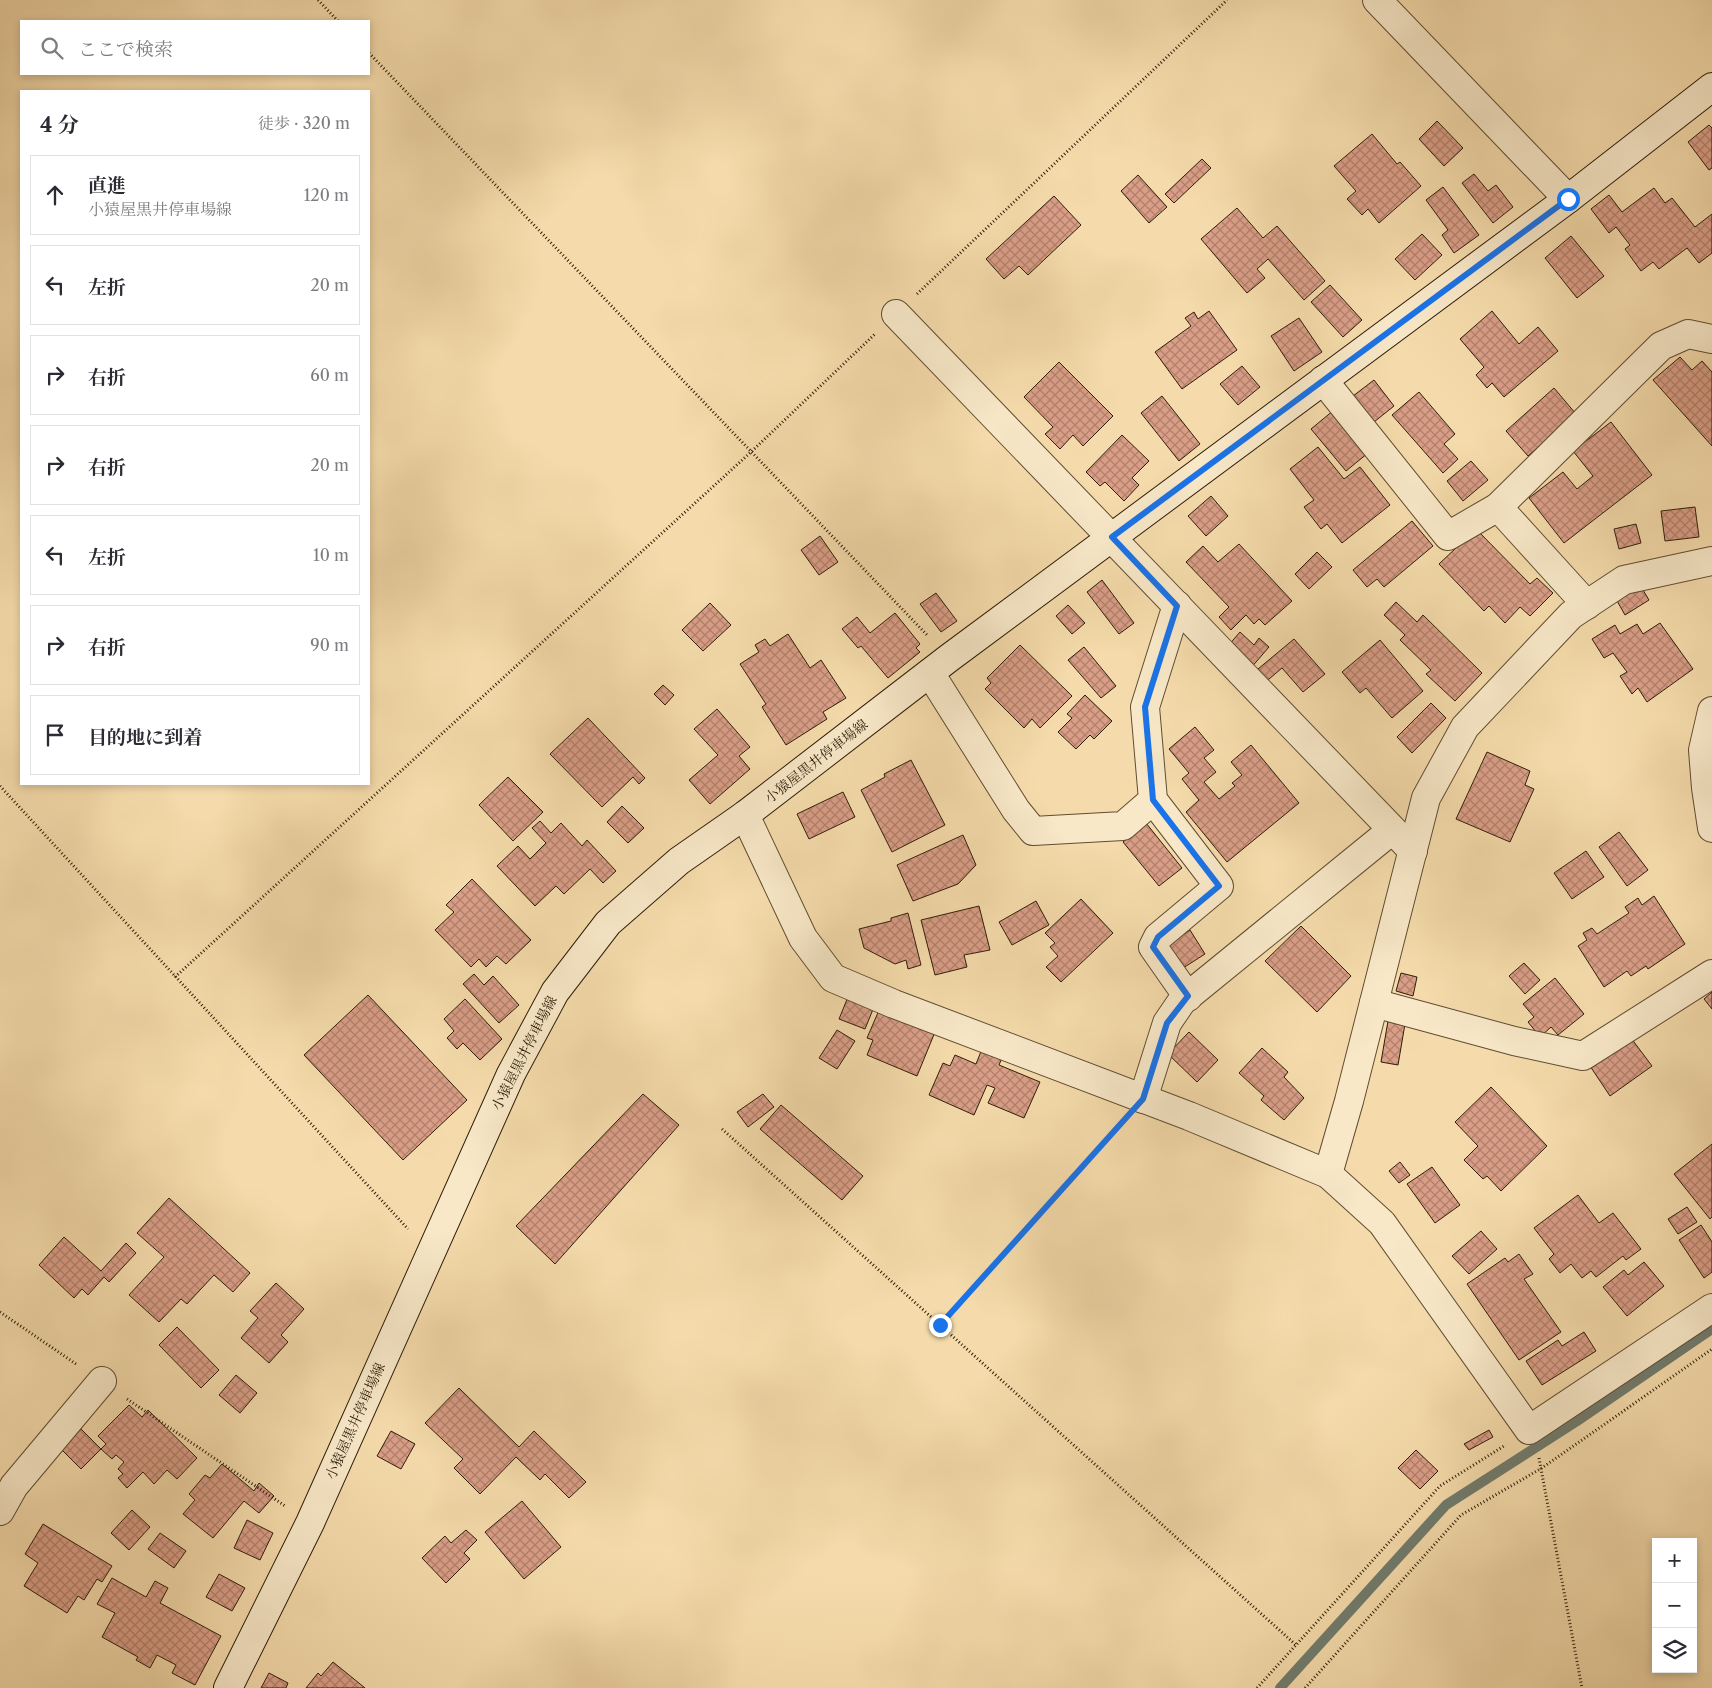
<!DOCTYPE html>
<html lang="ja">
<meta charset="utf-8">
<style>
:root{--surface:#fff;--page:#f2f2f3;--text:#2b2b33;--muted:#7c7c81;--line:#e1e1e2}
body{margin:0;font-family:"Libre Caslon Text","Noto Serif JP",serif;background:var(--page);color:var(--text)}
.controls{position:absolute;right:15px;bottom:15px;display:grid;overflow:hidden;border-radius:0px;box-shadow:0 2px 8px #0003}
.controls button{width:45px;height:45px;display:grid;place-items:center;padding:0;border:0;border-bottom:1px solid var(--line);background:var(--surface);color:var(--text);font:25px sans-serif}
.stop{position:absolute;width:15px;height:15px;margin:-11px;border:4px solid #1a73e8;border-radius:50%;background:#fff}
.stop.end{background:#1a73e8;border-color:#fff;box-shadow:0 1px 5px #0008}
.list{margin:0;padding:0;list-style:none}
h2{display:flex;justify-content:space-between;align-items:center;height:65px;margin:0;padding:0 20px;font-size:21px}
h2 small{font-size:16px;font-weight:400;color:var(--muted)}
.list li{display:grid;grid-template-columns:32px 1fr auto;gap:15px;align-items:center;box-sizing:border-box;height:80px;margin:0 10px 10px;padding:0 10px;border:1px solid var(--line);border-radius:0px}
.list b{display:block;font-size:19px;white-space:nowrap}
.list p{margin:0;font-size:16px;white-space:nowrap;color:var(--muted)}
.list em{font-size:16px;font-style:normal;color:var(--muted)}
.icon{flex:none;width:28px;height:28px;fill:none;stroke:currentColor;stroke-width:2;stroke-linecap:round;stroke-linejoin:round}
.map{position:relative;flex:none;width:1712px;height:1688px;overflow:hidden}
.search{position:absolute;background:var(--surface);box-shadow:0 2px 8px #0003;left:20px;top:20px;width:350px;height:55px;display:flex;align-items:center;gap:12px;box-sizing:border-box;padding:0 18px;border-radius:0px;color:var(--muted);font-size:19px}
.panel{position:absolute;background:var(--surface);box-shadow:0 2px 8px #0003;left:20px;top:90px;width:350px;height:695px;border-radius:0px}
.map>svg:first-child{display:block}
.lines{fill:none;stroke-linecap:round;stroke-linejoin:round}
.stream{stroke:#717c6e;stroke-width:10}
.building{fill:url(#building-cross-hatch);stroke:#2f1e0a}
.street-casing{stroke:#604d32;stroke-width:30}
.secondary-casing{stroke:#2f1e0a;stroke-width:30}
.path{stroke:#2f1e0a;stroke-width:3;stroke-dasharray:1 2.5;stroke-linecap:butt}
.street{stroke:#f8e8c8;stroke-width:28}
.secondary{stroke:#f8e8c8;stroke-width:28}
.route{stroke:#1a73e8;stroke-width:6}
.labels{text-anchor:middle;stroke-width:4;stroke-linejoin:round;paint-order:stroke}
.street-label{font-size:14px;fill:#2f1e0a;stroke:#f8e8c8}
</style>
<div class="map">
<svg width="1712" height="1688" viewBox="0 0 1712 1688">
<defs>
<pattern id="building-cross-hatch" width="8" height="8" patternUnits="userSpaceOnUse" patternTransform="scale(1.25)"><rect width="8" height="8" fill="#da9e87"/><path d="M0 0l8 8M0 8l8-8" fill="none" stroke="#b1806d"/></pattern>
</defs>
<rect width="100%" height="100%" fill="#f5dbab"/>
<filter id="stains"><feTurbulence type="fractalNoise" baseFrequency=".004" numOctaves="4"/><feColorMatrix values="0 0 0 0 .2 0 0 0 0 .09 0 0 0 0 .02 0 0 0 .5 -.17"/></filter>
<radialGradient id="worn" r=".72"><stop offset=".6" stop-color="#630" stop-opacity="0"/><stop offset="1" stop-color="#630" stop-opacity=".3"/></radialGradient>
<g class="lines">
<!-- stream -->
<polyline class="stream" points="1280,1688 1446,1505 1577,1421 1712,1329"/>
</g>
<!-- building -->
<g class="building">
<polygon points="1437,121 1463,148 1444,166 1419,139"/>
<polygon points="1709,125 1712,128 1712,168 1709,170 1688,142"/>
<polygon points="1372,134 1397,164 1400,162 1421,186 1379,223 1368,209 1362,215 1347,199 1356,191 1334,166"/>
<polygon points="1202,159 1211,168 1174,203 1165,194"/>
<polygon points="1474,174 1488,191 1496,185 1513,207 1493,223 1462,183"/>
<polygon points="1138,175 1167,207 1149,223 1121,191"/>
<polygon points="1443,187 1479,235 1454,253 1442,235 1448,230 1426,200"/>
<polygon points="1654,188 1665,203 1672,198 1695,227 1712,214 1712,253 1699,263 1687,248 1659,269 1653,262 1641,271 1625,249 1630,245 1616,227 1609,233 1591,209 1609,195 1622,212"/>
<polygon points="1054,196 1081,225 1028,275 1019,266 1004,279 986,259"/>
<polygon points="1237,208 1263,238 1277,226 1325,281 1304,300 1268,259 1257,269 1265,278 1247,293 1201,239"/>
<polygon points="1422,234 1442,255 1415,280 1395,259"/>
<polygon points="1571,236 1604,276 1577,298 1545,258"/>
<polygon points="1330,285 1362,320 1343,337 1311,302"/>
<polygon points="1209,311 1237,350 1182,389 1155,352 1191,326 1185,318 1194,312 1198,319"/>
<polygon points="1492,311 1519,344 1538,327 1558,351 1504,397 1492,383 1487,388 1476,375 1484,367 1460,339"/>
<polygon points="1299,318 1322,352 1294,371 1271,336"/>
<polygon points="1680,357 1692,370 1702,361 1712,372 1712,446 1653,380"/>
<polygon points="1059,362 1113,416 1083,446 1073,435 1060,449 1045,434 1053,427 1024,397"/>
<polygon points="1242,366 1260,387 1238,405 1220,384"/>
<polygon points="1374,380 1394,406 1374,422 1353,396"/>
<polygon points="1554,388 1576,414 1528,456 1506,431"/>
<polygon points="1419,392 1455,434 1444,444 1458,459 1443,473 1392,415"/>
<polygon points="1162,396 1200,444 1179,461 1141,413"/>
<polygon points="1334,410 1368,453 1346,471 1311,429"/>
<polygon points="1611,422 1652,475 1564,543 1529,498 1563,472 1577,489 1593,476 1573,451"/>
<polygon points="1122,435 1149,461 1132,478 1139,485 1124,501 1105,482 1100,486 1086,472"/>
<polygon points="1318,447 1344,479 1360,467 1390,505 1342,543 1327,524 1321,529 1304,507 1314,500 1290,469"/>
<polygon points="1471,461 1488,480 1463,501 1447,481"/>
<polygon points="1211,496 1228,516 1206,536 1188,516"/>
<polygon points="1695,507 1699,537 1665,541 1661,511"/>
<polygon points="1412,521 1433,546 1384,587 1377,579 1367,587 1353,570"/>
<polygon points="1636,524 1641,543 1619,549 1614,529"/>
<polygon points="1476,529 1530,584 1537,578 1553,593 1530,616 1520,607 1505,623 1489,606 1484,611 1439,564"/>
<polygon points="820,536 838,562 819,575 801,550"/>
<polygon points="1239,544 1292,601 1265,625 1259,619 1254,624 1246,615 1231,630 1219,617 1229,607 1186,562 1203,546 1218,562"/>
<polygon points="1317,552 1332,567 1309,589 1295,574"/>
<polygon points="1102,580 1134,623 1119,634 1087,592"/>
<polygon points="1640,585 1649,600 1625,615 1616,599"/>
<polygon points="936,593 957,621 941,632 920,604"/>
<polygon points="1396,602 1417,622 1423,615 1482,673 1455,701 1426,674 1431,670 1400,640 1405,635 1384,615"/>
<polygon points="710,603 731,625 703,651 682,630"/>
<polygon points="1068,605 1085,623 1072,634 1056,616"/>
<polygon points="895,613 920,644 916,648 920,652 888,678 861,646 858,648 842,629 857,617 870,633"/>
<polygon points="1660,623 1693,669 1647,702 1638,688 1632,694 1620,676 1627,672 1613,653 1604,658 1592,639 1615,625 1620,634 1637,624 1643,634"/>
<polygon points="1240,632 1254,645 1259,638 1269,647 1250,669 1227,647"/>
<polygon points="788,634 810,668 821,660 846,698 823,712 827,719 786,745 762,707 766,704 740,664 759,652 755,645 765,639 770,646"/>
<polygon points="1294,639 1325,674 1303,692 1282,668 1262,685 1252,674"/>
<polygon points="1380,640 1423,691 1392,718 1366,688 1360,693 1342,672"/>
<polygon points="1020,645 1072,696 1040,728 1032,719 1024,728 985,689 991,683 987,678"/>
<polygon points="1084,647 1116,686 1101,698 1068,660"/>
<polygon points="663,685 674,695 665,705 654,694"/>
<polygon points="1085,695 1112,721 1094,739 1090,735 1076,749 1058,732 1072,718 1067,714"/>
<polygon points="1431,703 1446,718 1412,753 1397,737"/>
<polygon points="717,709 750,747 739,756 750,769 710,804 689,780 718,755 694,729"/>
<polygon points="588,718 645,778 639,784 633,777 602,807 550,754"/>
<polygon points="1195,727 1214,750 1204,758 1216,772 1204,782 1219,799 1235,786 1232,783 1242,775 1231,762 1251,745 1299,803 1227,862 1186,812 1199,800 1182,779 1189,773 1169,749"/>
<polygon points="1487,752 1530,771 1525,785 1534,789 1510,842 1456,819"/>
<polygon points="911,760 945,825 892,852 861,790 885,777 884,774"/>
<polygon points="508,777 543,812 513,841 479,805"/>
<polygon points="843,792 855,817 809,839 797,814"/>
<polygon points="622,806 644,828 628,843 607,822"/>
<polygon points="540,821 551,833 561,823 582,846 587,840 616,871 603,883 590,869 564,894 556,886 535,906 497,866 518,846 530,859 546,843 532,828"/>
<polygon points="1146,823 1182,868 1159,886 1123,842"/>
<polygon points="1619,832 1648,870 1627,886 1599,847"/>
<polygon points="963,835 976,865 958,884 913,901 897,865"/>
<polygon points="1586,851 1604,877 1572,899 1554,873"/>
<polygon points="472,879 531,940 506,964 497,956 486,967 479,959 471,967 435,930 454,912 446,905"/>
<polygon points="1654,896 1685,944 1648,969 1646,966 1631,976 1627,971 1604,987 1578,946 1587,940 1583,933 1592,928 1597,934 1629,913 1625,907 1638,898 1642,905"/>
<polygon points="1081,899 1113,933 1061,982 1046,967 1058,956 1050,947 1055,943 1045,933"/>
<polygon points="1036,901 1049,925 1012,945 999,922"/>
<polygon points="979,906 990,950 964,955 967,967 935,975 921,920"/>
<polygon points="908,913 921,965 908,969 906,960 895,964 864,948 859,929 891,921 891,918"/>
<polygon points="1301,926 1351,976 1317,1012 1265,961"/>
<polygon points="1190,930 1205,954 1180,970 1165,946"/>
<polygon points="1524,963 1540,980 1525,994 1509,976"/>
<polygon points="1401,973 1417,977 1413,996 1396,991"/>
<polygon points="474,974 484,985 493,976 519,1005 499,1023 463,984"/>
<polygon points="1555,978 1584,1014 1558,1035 1551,1027 1540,1037 1528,1022 1534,1017 1523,1004"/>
<polygon points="850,992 876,1002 865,1029 839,1019"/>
<polygon points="1712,992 1712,1009 1704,999"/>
<polygon points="368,995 467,1100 403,1160 304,1055"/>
<polygon points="465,999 502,1039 480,1060 463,1043 457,1049 447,1038 454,1031 444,1019"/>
<polygon points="880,1008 935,1032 917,1076 867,1055 873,1040 867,1038"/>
<polygon points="1389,1015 1406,1018 1398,1065 1381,1062"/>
<polygon points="837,1030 855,1041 837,1069 819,1058"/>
<polygon points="1189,1032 1218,1060 1197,1082 1168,1054"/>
<polygon points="1631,1038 1652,1066 1610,1096 1590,1066"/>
<polygon points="984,1044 1004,1053 999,1065 1040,1082 1024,1118 988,1103 995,1088 987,1085 974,1115 929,1095 943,1063 950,1066 955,1055 976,1064"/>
<polygon points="1262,1048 1288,1072 1284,1077 1304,1098 1284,1120 1261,1100 1264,1096 1239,1073"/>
<polygon points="1491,1087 1547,1146 1501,1191 1487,1176 1483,1179 1464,1160 1478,1146 1455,1122"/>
<polygon points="643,1094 679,1125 555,1264 516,1226"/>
<polygon points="763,1094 774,1107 748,1127 737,1112"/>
<polygon points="781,1105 863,1176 842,1200 760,1129"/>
<polygon points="1712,1144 1712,1217 1710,1219 1674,1174"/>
<polygon points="1400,1162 1410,1175 1399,1183 1389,1171"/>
<polygon points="1432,1167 1460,1205 1435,1223 1407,1184"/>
<polygon points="1578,1195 1599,1223 1613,1213 1641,1249 1626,1260 1623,1256 1596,1277 1591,1271 1582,1278 1571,1264 1560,1273 1549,1259 1554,1254 1534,1228"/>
<polygon points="169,1198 250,1273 233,1292 214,1275 187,1304 181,1299 159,1322 129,1295 164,1257 137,1233"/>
<polygon points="1687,1207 1697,1222 1678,1234 1668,1219"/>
<polygon points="1701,1225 1712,1242 1712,1272 1704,1278 1679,1240"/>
<polygon points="1481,1231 1497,1249 1469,1274 1452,1256"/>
<polygon points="64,1237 101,1271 126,1243 136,1253 109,1282 104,1277 88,1295 82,1289 74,1298 39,1265"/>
<polygon points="1519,1254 1533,1274 1524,1279 1561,1332 1519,1360 1467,1284 1505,1258 1508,1262"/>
<polygon points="1644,1262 1664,1286 1627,1316 1603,1287 1624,1270 1628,1275"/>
<polygon points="276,1283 304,1309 281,1335 288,1342 269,1363 241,1338 258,1318 250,1311"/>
<polygon points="177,1327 219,1370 201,1388 159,1345"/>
<polygon points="1584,1332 1596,1351 1542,1385 1526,1361 1558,1340 1562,1346"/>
<polygon points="236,1375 257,1393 240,1413 219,1395"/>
<polygon points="459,1388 519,1447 534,1431 586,1482 569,1498 545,1474 540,1480 516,1457 480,1494 454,1468 463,1459 425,1423"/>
<polygon points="129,1405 142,1417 148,1410 197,1458 177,1479 167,1470 154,1484 143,1472 127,1488 118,1478 123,1474 118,1469 124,1462 116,1455 112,1459 101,1449 106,1444 98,1436"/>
<polygon points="81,1429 101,1449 81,1469 61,1449"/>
<polygon points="1489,1430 1493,1437 1469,1450 1464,1444"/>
<polygon points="391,1431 415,1444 401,1469 377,1456"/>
<polygon points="1416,1450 1438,1471 1420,1489 1398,1468"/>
<polygon points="222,1464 254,1491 259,1483 274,1496 259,1513 244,1501 213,1538 183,1514 195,1500 189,1494 205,1475 210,1478"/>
<polygon points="522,1501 561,1547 524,1579 485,1532"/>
<polygon points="132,1510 150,1527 129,1550 111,1533"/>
<polygon points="247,1520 273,1533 260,1560 234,1548"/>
<polygon points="43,1524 112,1566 102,1582 97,1579 84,1600 78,1596 67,1613 24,1586 38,1563 25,1554"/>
<polygon points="466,1530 477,1540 464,1553 470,1559 446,1583 422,1558 445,1536 451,1543"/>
<polygon points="160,1533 186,1551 174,1568 148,1549"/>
<polygon points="219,1574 245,1588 232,1611 206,1597"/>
<polygon points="112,1578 146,1597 155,1581 168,1588 160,1603 221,1636 195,1685 172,1673 176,1665 157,1655 150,1668 136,1660 138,1657 102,1637 115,1613 97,1604"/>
<polygon points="333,1662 365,1688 306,1688 318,1673 321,1676"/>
<polygon points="269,1673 288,1683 286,1688 261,1688"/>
</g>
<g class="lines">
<defs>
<g id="street">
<polyline points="1377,0 1568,199"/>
<polyline points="896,314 1413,851"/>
<polyline points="1323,380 1448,536 1498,507 1661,346 1688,334 1712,339"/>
<polyline points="1498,507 1587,605"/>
<polyline points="1177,605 1145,707 1153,800 1219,886 1158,937 1153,947 1188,997"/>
<polyline points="930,673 1016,810 1033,831 1123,826 1153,800"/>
<polyline points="1712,711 1703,750 1706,788 1712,828"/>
<polyline points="745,815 803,938 833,978 894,1004 1189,1116 1328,1174 1382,1223 1529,1430 1712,1308"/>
<polyline points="1374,1003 1514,1041 1583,1056 1712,974"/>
<polyline points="1143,1099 1167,1023 1182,1001 1392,830"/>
<polyline points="1328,1174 1349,1101 1426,798 1465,727 1571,615 1624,580 1712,561"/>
<polyline points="0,1511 14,1486 102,1381"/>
</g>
<polyline id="secondary" points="228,1688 310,1523 511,1074 555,992 608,923 679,861 745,815 949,658 1568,199 1712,87"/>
</defs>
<!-- street casing -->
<use href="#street" class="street-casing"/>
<!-- secondary casing -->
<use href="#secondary" class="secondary-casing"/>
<!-- path -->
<g class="path">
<polyline points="318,0 338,21"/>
<polyline points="369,53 928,636"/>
<polyline points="917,294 1227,0"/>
<polyline points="0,786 408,1229"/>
<polyline points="175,977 751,452 875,334"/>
<polyline points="722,1129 1296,1645"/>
<polyline points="0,1312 76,1364"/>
<polyline points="940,1325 1121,1124"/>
<polyline points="127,1399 285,1506"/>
<polyline points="1539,1458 1582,1688"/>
<polyline points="1257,1688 1440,1486 1504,1446"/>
<polyline points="1305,1688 1461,1515 1542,1468 1712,1349"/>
</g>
<!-- street -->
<use href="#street" class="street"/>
<!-- secondary -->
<use href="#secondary" class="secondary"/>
</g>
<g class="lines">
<!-- route -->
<polyline class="route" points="940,1325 1143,1099 1167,1023 1188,996 1153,947 1158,937 1219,886 1153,800 1145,707 1177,606 1112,537 1568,199"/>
</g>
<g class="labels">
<!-- street labels -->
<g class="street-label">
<text transform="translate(816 761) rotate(-38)" y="5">小猿屋黒井停車場線</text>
<text transform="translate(524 1053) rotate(-63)" y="5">小猿屋黒井停車場線</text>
<text transform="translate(355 1421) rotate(-66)" y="5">小猿屋黒井停車場線</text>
</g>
</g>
<rect width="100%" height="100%" filter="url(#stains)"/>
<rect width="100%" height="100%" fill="url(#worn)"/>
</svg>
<div class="controls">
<button>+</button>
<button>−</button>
<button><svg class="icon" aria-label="layers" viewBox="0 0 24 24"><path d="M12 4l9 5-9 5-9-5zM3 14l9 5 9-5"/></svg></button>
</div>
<div class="stop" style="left:1568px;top:199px"></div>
<div class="stop end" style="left:940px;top:1325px"></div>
<div class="search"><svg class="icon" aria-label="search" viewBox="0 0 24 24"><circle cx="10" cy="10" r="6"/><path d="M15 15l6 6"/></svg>ここで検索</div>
<section class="panel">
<h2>4 分<small>徒歩 · 320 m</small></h2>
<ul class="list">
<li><svg class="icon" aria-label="ahead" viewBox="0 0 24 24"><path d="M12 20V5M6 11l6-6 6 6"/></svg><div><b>直進</b><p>小猿屋黒井停車場線</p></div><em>120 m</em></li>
<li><svg class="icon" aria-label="left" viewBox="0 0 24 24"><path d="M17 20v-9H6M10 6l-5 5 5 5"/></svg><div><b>左折</b></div><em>20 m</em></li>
<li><svg class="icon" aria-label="right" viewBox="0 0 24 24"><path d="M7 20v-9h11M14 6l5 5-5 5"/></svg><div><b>右折</b></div><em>60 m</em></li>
<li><svg class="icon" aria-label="right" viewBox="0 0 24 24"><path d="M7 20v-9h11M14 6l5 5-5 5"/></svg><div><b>右折</b></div><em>20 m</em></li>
<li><svg class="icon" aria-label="left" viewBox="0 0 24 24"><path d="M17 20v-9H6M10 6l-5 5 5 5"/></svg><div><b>左折</b></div><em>10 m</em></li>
<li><svg class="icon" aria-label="right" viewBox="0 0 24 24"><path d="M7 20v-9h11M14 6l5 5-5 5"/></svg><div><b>右折</b></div><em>90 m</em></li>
<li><svg class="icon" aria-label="arrive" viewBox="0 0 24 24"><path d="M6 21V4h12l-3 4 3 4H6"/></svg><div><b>目的地に到着</b></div></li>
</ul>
</section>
</div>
